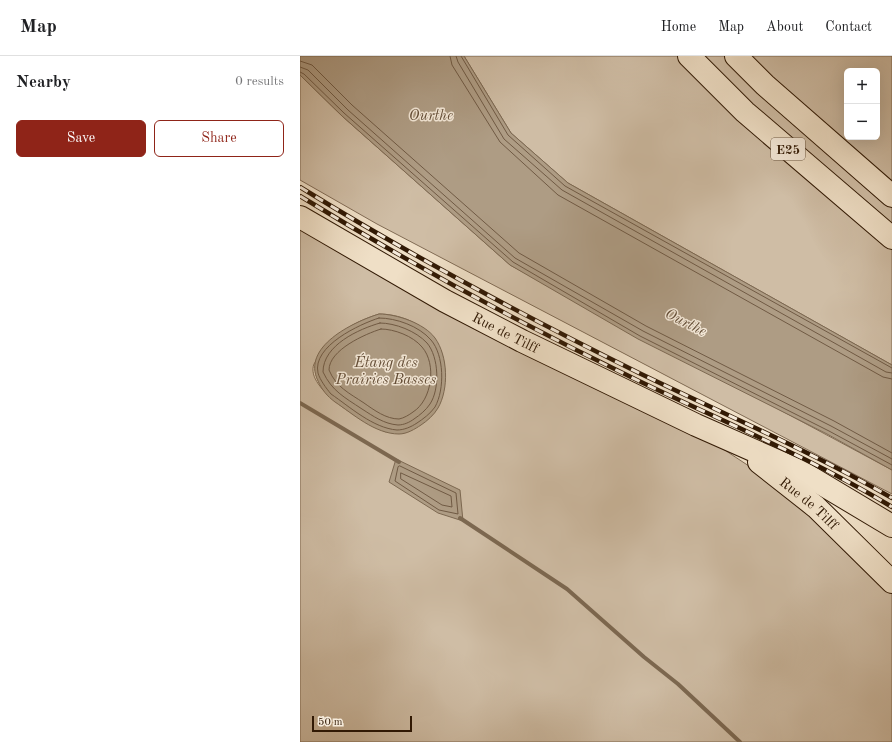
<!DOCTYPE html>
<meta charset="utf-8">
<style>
:root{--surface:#fff;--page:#f2f2f2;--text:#202124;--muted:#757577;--line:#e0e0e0;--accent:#8f2418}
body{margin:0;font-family:"Old Standard TT",serif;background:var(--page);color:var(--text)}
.controls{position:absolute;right:12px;top:12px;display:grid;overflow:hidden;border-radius:6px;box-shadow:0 4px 16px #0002}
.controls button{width:36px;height:36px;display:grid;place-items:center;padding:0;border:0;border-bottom:1px solid var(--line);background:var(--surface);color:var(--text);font:20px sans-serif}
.scale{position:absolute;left:12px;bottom:10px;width:100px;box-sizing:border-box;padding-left:4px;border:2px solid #311904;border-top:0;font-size:11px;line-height:14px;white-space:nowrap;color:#311904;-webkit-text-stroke:3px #f5eada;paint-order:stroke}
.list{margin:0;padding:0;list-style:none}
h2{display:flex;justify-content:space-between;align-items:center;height:52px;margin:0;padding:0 16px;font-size:17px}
h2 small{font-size:13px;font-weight:400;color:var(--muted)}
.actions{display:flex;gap:8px;padding:12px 16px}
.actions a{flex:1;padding:9px 0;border:1px solid var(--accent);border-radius:6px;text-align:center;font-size:14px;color:var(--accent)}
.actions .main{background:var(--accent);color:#fff}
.map{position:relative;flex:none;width:592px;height:686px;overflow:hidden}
header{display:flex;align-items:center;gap:24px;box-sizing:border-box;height:56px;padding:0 20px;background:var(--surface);border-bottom:1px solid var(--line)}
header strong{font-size:19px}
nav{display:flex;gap:22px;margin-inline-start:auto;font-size:14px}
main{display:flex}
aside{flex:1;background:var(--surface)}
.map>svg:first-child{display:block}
.green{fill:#cfbda5;stroke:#806b54;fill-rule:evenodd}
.water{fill:#ae9c84;stroke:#7c6851}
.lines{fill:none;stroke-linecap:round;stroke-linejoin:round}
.shore{stroke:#705a44;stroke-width:1}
.stream{stroke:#7c6851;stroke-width:4}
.major-casing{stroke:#311904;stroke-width:24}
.highway-casing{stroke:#311904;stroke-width:24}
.major{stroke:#efdfc6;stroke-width:22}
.highway{stroke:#efdfc6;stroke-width:22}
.rail-casing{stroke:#311904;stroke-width:4.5}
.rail{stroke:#f5eada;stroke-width:3;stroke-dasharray:9;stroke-linecap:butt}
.labels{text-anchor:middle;stroke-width:3;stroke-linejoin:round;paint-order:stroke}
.shield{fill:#f5eada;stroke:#6c5844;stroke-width:1}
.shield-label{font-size:13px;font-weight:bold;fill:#311904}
.street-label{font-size:14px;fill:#311904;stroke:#f5eada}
.water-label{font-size:15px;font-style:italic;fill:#634d37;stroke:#f5eada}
</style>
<header>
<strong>Map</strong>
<nav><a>Home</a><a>Map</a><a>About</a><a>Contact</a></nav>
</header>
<main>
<aside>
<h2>Nearby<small>0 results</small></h2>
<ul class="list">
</ul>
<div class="actions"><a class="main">Save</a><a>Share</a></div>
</aside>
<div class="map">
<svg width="592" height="686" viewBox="0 0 592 686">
<rect width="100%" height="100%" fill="#efdfc6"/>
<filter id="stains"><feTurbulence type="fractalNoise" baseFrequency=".005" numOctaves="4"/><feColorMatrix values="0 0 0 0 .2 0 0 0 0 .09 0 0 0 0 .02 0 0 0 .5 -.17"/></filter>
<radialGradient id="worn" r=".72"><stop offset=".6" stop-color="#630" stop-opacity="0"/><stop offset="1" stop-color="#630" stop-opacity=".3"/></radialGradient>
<!-- green -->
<g class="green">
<path d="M164 0H592V309L268 127 211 77ZM547 15H577V81H547Z"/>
<polygon points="0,19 42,60 210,209 592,414 592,438 77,168 0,124"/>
<path d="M0 170 414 387 499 443 592 536V686H0ZM79 258C103 258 132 271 141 295 145 305 145 316 145 326L86 376C67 368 4 333 14 308 17 302 24 296 28 291 44 272 55 266 79 258Z"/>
</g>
<!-- water -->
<g class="water">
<polygon points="0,0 164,0 211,77 268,127 592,309 592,414 527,378 338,283 210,209 42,60 0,19"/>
<path d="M79 258C96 258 124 267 135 282 148 300 149 333 138 352 134 359 127 365 121 369 115 373 107 378 99 378 75 378 53 358 35 346 27 340 22 334 18 325 1 291 53 266 79 258Z"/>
<polygon points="96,403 160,434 163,465 138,457 89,426"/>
</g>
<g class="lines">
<!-- shore -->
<g class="shore">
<polyline points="150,0 152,9 200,86 258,139 583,321 592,323"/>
<polyline points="156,0 158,6 204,83 262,134 586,316 592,317"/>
<polyline points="161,0 208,79 265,130 592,312"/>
<polyline points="0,5 12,9 52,49 219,197 346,270 534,365 592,397"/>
<polyline points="0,11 8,14 48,54 215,202 343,275 531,370 592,403"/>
<polyline points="0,16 4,18 44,57 213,206 340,280 529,375 592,409"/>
<path d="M79 262C96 262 119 270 131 284 144 299 145 333 135 351 130 358 123 363 117 367 111 371 104 374 97 374 73 372 50 351 31 338 26 332 20 324 18 317 12 290 60 268 79 262Z"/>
<path d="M80 267C95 267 116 275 127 287 139 301 140 333 130 348 126 354 120 359 114 363 110 366 104 369 98 369 84 368 73 360 62 353 44 341 32 335 23 316 23 289 59 273 80 267Z"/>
<path d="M81 273C94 273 113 280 122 291 137 308 132 344 113 356 109 359 104 362 99 363 86 363 74 354 64 347 49 337 36 331 29 314 29 294 65 278 81 273Z"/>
<polygon points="100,410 156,437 158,458 139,454 95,425 98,411"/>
<polygon points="101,417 151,440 152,451 142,449 101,423"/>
</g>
<!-- stream -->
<g class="stream">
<polyline points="0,347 99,406"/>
<polyline points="160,462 267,533 344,601 378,628 440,686"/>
</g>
<defs>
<g id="major">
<path id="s1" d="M0 161 145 245 222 285 396 369 500 415 592 470"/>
<path id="s2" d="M459 406 516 451 592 526"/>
</g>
<g id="highway">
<polyline points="389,0 445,56 592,182"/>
<polyline points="436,0 465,29 592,140"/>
</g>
</defs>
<!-- major casing -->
<use href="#major" class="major-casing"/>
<!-- highway casing -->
<use href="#highway" class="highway-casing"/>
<!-- major -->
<use href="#major" class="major"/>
<!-- highway -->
<use href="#highway" class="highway"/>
<defs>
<g id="rail">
<path d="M0 131C110 199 224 260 339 317 424 358 510 395 592 442"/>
<path d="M0 140C109 207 223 269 339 325 424 366 511 402 592 451"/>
</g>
</defs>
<!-- rail casing -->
<use href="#rail" class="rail-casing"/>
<!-- rail -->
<use href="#rail" class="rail"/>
</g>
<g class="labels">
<!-- shield labels -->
<rect class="shield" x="471" y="82" width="34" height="22" rx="3"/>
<g class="shield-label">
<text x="488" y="98">E25</text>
</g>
<!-- street labels -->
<g class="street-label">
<text dy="5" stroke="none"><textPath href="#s1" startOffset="236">Rue de Tilff</textPath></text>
<text dy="5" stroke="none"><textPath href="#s2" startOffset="65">Rue de Tilff</textPath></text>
</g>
<!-- water labels -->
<g class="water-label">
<text x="131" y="64">Ourthe</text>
<text transform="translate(386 266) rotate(27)" y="5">Ourthe</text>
<text x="86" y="311">Étang des<tspan x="86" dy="17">Prairies Basses</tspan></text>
</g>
</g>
<rect width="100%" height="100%" filter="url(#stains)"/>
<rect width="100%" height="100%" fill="url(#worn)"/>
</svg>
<div class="controls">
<button>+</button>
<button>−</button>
</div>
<div class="scale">50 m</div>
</div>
</main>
